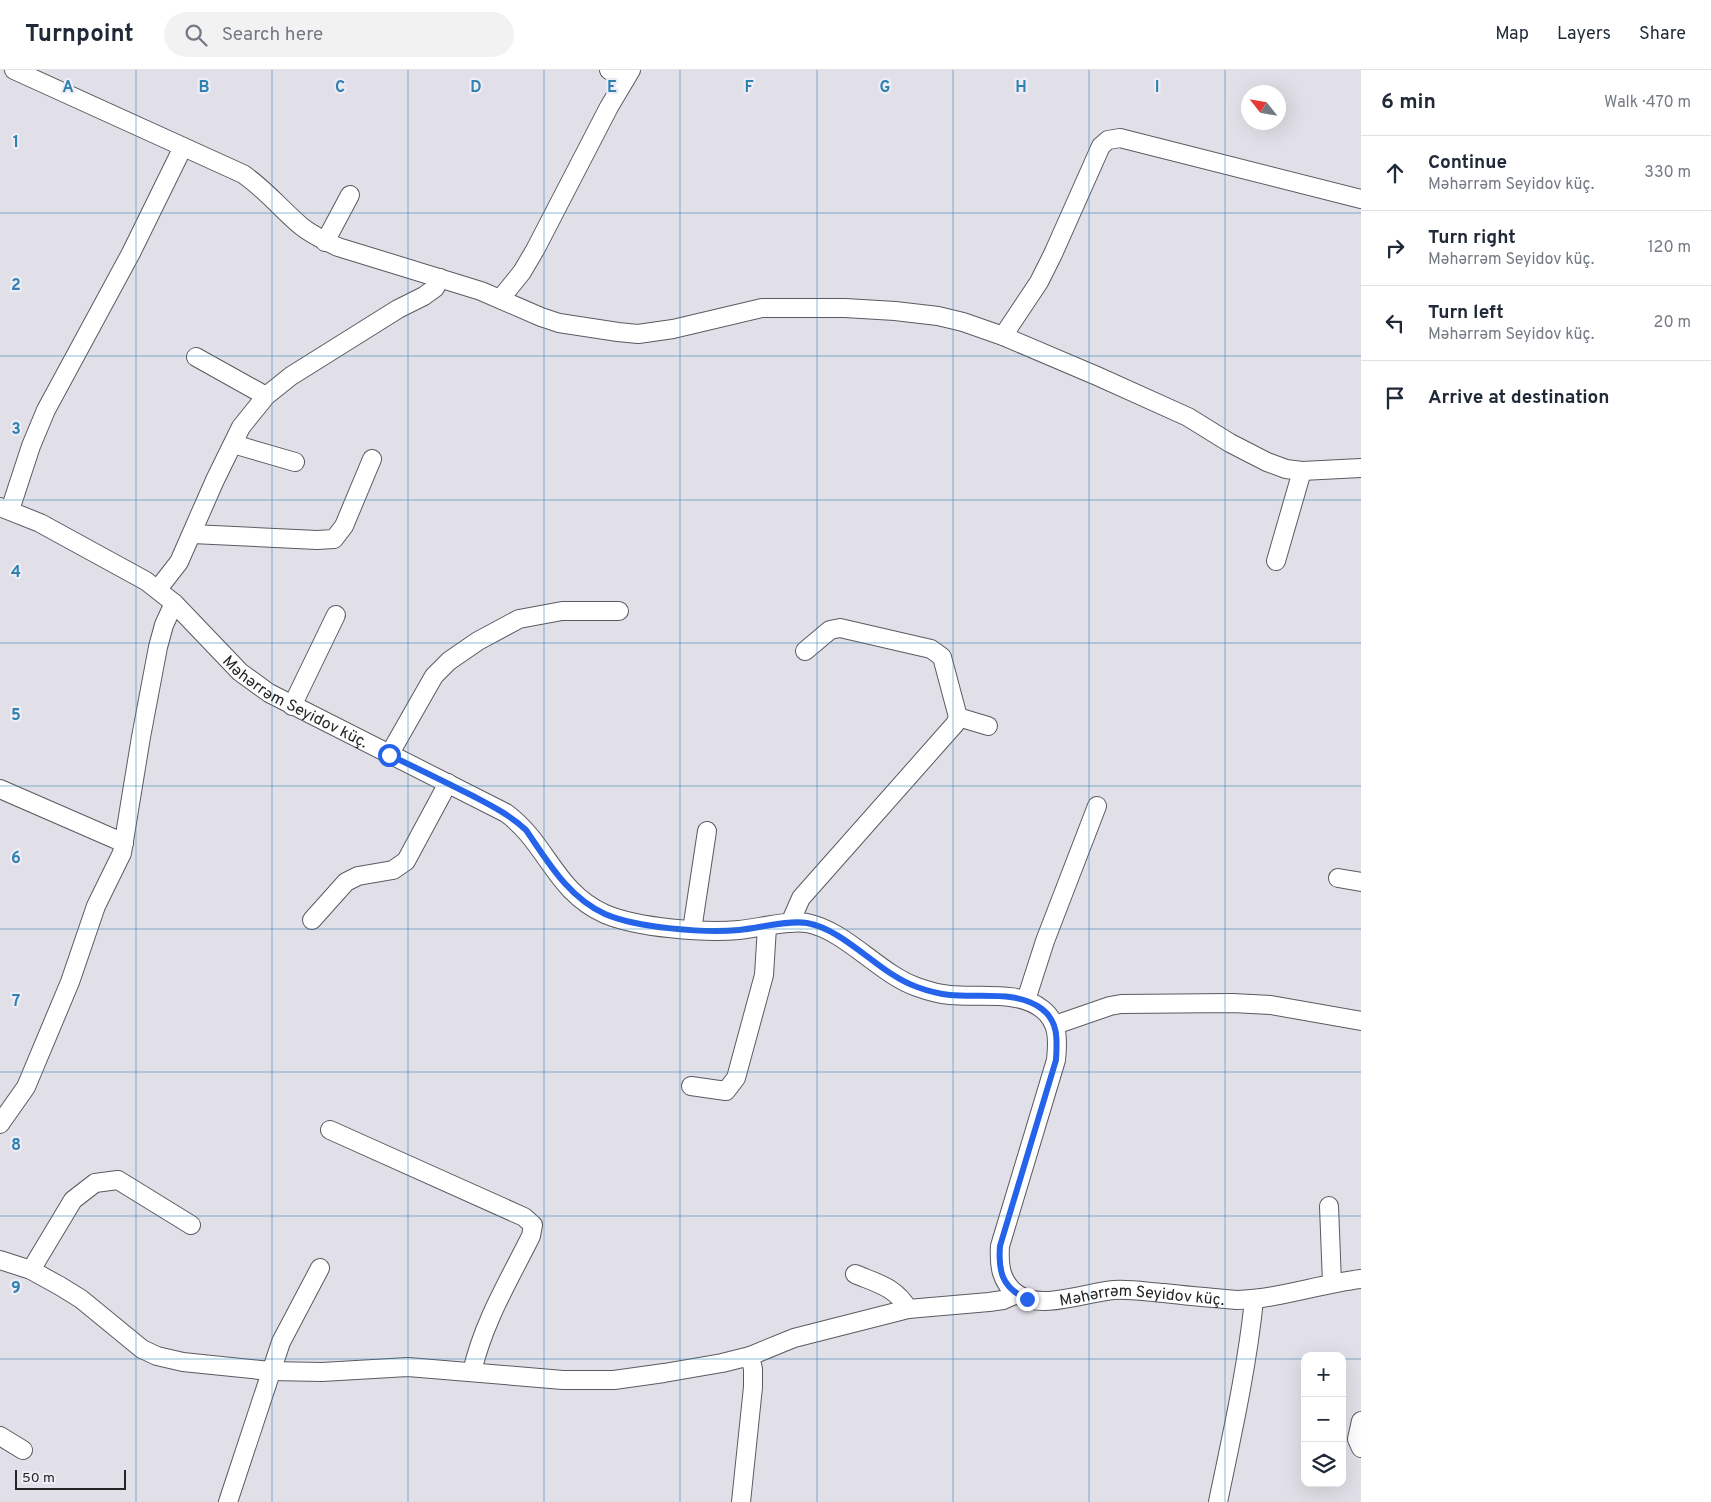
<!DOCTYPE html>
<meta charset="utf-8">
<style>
:root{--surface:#fff;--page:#f2f2f3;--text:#1f2937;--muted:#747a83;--line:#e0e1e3}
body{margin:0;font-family:Overpass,sans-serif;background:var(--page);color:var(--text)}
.controls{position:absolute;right:15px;bottom:15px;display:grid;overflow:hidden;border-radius:10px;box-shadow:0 5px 20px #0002}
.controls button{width:45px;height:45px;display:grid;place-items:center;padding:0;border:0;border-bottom:1px solid var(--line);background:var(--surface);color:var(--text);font:25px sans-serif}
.compass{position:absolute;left:1241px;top:15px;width:45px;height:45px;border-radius:50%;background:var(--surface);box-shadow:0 5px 20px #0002;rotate:301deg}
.scale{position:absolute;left:15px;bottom:12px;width:111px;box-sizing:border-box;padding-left:5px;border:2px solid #252528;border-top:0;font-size:14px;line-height:18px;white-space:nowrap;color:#252528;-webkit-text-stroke:4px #eeecf4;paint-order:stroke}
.stop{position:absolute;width:15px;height:15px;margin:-11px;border:4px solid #2563eb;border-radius:50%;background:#fff}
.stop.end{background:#2563eb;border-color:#fff;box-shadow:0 1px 5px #0008}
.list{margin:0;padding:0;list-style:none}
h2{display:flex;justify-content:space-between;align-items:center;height:65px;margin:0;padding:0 20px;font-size:21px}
h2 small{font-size:16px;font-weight:400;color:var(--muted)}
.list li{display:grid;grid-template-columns:32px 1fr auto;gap:15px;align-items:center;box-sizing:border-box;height:75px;padding:0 20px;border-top:1px solid var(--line)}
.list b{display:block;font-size:19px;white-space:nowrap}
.list p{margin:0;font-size:16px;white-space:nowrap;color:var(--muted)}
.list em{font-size:16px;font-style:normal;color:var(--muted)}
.icon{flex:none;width:28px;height:28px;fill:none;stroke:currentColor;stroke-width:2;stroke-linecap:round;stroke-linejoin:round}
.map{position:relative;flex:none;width:1361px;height:1432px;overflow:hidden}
header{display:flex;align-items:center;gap:30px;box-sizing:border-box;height:70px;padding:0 25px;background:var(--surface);border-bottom:1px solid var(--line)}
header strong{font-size:24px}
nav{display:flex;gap:28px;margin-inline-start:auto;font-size:18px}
.search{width:350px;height:45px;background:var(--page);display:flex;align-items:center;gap:12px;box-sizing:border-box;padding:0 18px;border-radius:28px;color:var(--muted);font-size:19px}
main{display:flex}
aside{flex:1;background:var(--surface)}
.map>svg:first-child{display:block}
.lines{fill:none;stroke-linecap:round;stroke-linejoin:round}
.minor-casing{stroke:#5b5a61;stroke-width:20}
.minor{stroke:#fff;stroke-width:18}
.route{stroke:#2563eb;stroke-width:6}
.grid{fill:none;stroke:#2e81b1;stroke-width:1;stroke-opacity:0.55}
.labels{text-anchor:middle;stroke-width:4.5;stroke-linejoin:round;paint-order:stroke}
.street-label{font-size:16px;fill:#252528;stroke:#eeecf4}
.grid-label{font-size:16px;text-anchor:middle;font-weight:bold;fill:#2e81b1;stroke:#eeecf4;stroke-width:4.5;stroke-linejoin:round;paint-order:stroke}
</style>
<header>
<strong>Turnpoint</strong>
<div class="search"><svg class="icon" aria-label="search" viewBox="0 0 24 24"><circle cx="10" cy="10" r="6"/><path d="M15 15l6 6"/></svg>Search here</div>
<nav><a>Map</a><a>Layers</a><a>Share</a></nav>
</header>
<main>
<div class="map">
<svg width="1361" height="1432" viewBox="0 0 1361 1432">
<rect width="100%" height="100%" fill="#e1dfe7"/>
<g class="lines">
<defs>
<g id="minor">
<path d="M14 0 243 104C265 119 281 139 301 156 312 165 325 171 338 177L481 221 541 247 559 253 618 262 638 264 673 259 762 238H845L895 241 938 246 963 252 1003 266 1097 306 1188 347 1230 373 1267 392 1286 399 1302 401 1361 398"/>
<polyline points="609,0 625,10"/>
<polyline points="325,172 350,125"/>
<polyline points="501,228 522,202 535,180 609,37 631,0"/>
<polyline points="1003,266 1039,212 1053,184 1101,76 1108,70 1120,68 1361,129"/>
<polyline points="196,287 266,326"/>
<polyline points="233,374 295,392"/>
<path id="s1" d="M0 437 40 453 146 511 174 533 240 602 269 623 506 743C547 773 555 822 605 844 638 858 704 863 739 860 759 858 788 850 807 853 847 861 879 904 917 917 928 921 939 924 950 925 980 928 1018 920 1042 939 1059 952 1058 971 1056 990L1000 1176C999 1194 1000 1212 1017 1224 1041 1241 1087 1222 1114 1220 1131 1219 1148 1222 1164 1223 1189 1226 1213 1228 1237 1230 1279 1229 1319 1214 1361 1209"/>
<polyline points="10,440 31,376 46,340 131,183 183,77"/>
<polyline points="192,464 317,470 334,469 344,456 372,389"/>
<polyline points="1276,491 1302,401"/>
<polyline points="158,519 179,492 215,410 241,357 266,326 291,306 398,239 424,226 435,218 440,208"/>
<polyline points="292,636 336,545"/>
<polyline points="958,647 988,656"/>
<polyline points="389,685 434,606 449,591 478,571 519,549 562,541 619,541"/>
<polyline points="0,719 124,773"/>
<polyline points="1338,808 1361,812"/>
<polyline points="312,850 346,812 358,806 393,800 406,791 448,713"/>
<polyline points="790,853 801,828 955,654 958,647 942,587 931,579 840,558 830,560 805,581"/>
<polyline points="692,860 707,761"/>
<polyline points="1026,930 1045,871 1097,736"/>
<polyline points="1055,955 1110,936 1121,934 1232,933 1271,935 1361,951"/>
<polyline points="691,1016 726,1021 736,1008 764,905 767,857"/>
<polyline points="0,1054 26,1017 70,912 96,836 122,783 141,667 158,577 164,555 174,533"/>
<path d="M330 1060 524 1147 533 1155 531 1166C509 1210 483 1253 472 1302"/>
<polyline points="1329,1136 1332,1213"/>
<polyline points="0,1190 31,1200 60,1216 81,1229 142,1279 157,1286 183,1292 270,1301 322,1302 408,1297 563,1310 614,1310 664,1303 722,1293 750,1286 794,1268 908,1239 989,1232 1003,1230 1017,1224"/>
<polyline points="31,1200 73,1130 95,1113 118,1110 191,1155"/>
<path d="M855 1204C876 1213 896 1217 908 1239"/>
<polyline points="1361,1351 1357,1369 1361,1378"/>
<polyline points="0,1366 23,1380"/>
<polyline points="228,1432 281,1272 320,1198"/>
<polyline points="741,1432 753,1317 753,1299 750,1286"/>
<path d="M1218 1432C1232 1365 1247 1298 1254 1230"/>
</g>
</defs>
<!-- minor casing -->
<use href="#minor" class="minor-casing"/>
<!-- minor -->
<use href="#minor" class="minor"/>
</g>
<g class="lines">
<!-- route -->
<path class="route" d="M389 685C417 698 445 712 473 726 492 736 510 745 526 760 548 792 568 827 605 844 637 858 704 863 739 860 759 858 788 850 807 853 846 860 879 904 917 917 928 921 939 924 950 925 980 928 1017 920 1042 939 1059 952 1057 971 1056 990L1000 1176C998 1201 1002 1218 1027 1229"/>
</g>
<!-- grid -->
<path class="grid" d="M136 0V1432M272 0V1432M408 0V1432M544 0V1432M680 0V1432M817 0V1432M953 0V1432M1089 0V1432M1225 0V1432M0 143H1361M0 286H1361M0 430H1361M0 573H1361M0 716H1361M0 859H1361M0 1002H1361M0 1146H1361M0 1289H1305M1342 1289H1361"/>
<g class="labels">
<!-- street labels -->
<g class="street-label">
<text dy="6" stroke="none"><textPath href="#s1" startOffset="358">Məhərrəm Seyidov küç.</textPath></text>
<text dy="6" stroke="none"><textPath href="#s1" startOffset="1631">Məhərrəm Seyidov küç.</textPath></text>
</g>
</g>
<g class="grid-label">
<text x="68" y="22">A</text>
<text x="204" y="22">B</text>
<text x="340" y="22">C</text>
<text x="476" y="22">D</text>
<text x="612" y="22">E</text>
<text x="749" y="22">F</text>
<text x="885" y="22">G</text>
<text x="1021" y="22">H</text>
<text x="1157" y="22">I</text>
<text x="16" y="77">1</text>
<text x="16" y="220">2</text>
<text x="16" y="364">3</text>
<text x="16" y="507">4</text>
<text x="16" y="650">5</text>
<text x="16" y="793">6</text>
<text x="16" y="936">7</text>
<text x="16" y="1080">8</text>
<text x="16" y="1223">9</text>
</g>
</svg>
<div class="controls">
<button>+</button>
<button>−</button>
<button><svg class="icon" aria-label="layers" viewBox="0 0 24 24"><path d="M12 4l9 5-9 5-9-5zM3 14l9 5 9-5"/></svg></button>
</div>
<svg class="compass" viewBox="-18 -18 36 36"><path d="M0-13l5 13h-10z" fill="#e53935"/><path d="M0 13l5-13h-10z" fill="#747a83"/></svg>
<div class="scale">50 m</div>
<div class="stop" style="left:389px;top:685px"></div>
<div class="stop end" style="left:1027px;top:1229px"></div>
</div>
<aside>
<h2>6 min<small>Walk · 470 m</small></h2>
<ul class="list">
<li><svg class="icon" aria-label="ahead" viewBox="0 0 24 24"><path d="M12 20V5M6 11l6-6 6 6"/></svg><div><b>Continue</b><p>Məhərrəm Seyidov küç.</p></div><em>330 m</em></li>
<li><svg class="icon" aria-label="right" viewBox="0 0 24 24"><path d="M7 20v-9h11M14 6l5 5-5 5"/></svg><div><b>Turn right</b><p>Məhərrəm Seyidov küç.</p></div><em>120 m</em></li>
<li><svg class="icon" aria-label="left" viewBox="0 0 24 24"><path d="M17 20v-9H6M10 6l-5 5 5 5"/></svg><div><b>Turn left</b><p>Məhərrəm Seyidov küç.</p></div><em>20 m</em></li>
<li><svg class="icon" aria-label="arrive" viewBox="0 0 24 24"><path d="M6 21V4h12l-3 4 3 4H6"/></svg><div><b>Arrive at destination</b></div></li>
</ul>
</aside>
</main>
